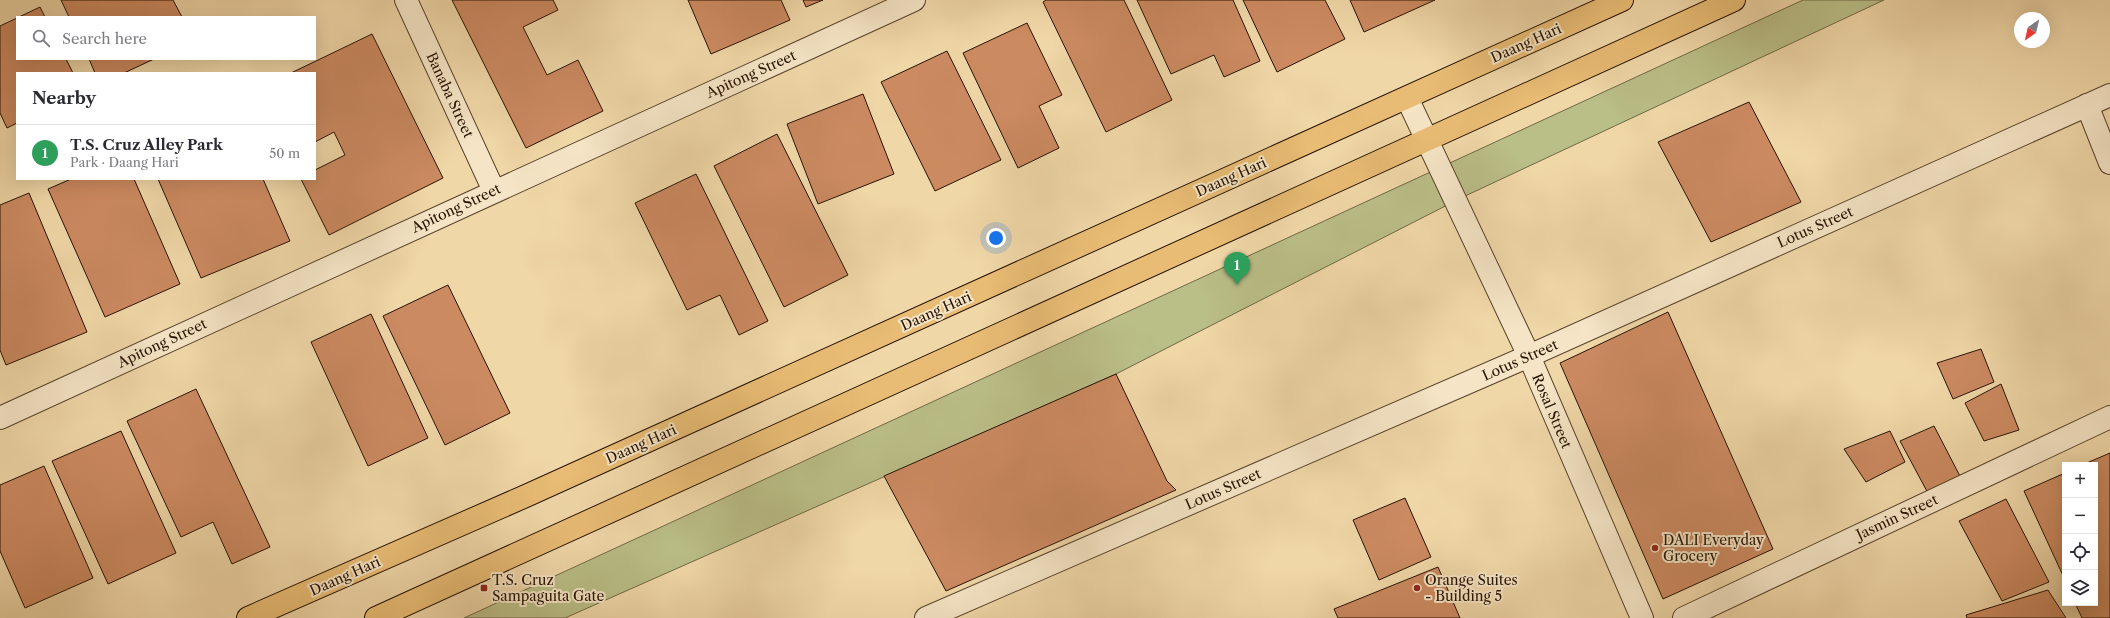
<!DOCTYPE html>
<meta charset="utf-8">
<style>
:root{--surface:#fff;--page:#f2f2f3;--text:#2b2b33;--muted:#7c7c81;--line:#e1e1e2;--accent:#8f2418}
body{margin:0;font-family:"Libre Caslon Text",serif;background:var(--page);color:var(--text)}
.controls{position:absolute;right:12px;bottom:12px;display:grid;overflow:hidden;border-radius:0px;box-shadow:0 4px 16px #0002}
.controls button{width:36px;height:36px;display:grid;place-items:center;padding:0;border:0;border-bottom:1px solid var(--line);background:var(--surface);color:var(--text);font:20px sans-serif}
.compass{position:absolute;left:2014px;top:12px;width:36px;height:36px;border-radius:50%;background:var(--surface);box-shadow:0 4px 16px #0002;rotate:214deg}
.you{position:absolute;left:996px;top:238px;width:14px;height:14px;margin:-10px;border:3px solid #fff;border-radius:50%;background:#1a73e8;box-shadow:0 0 0 6px #1a73e833}
.badge{display:grid;place-items:center;width:26px;height:26px;border-radius:50%;background:var(--accent);color:#fff;font-size:13px;font-weight:700}
.pin{position:absolute;translate:-50% -33px;filter:drop-shadow(0 1px 2px #0008)}
.pin::after{content:'';position:absolute;top:21px;width:14px;height:12px;background:inherit;clip-path:polygon(0 0,100% 0,50% 100%)}
.list{margin:0;padding:0;list-style:none}
h2{display:flex;justify-content:space-between;align-items:center;height:52px;margin:0;padding:0 16px;font-size:17px}
h2 small{font-size:13px;font-weight:400;color:var(--muted)}
.list li{display:grid;grid-template-columns:26px 1fr auto;gap:12px;align-items:center;box-sizing:border-box;height:56px;padding:0 16px;border-top:1px solid var(--line)}
.list b{display:block;font-size:15px;white-space:nowrap}
.list p{margin:0;font-size:13px;white-space:nowrap;color:var(--muted)}
.list em{font-size:13px;font-style:normal;color:var(--muted)}
.icon{flex:none;width:22px;height:22px;fill:none;stroke:currentColor;stroke-width:2;stroke-linecap:round;stroke-linejoin:round}
.map{position:relative;flex:none;width:2110px;height:618px;overflow:hidden}
.search{position:absolute;background:var(--surface);box-shadow:0 4px 16px #0002;left:16px;top:16px;width:300px;height:44px;display:flex;align-items:center;gap:10px;box-sizing:border-box;padding:0 14px;border-radius:0px;color:var(--muted);font-size:15px}
.panel{position:absolute;background:var(--surface);box-shadow:0 4px 16px #0002;left:16px;top:72px;width:300px;height:108px;border-radius:0px}
.map>svg:first-child{display:block}
.green{fill:#babe87;stroke:#706844}
.building{fill:#cc8a61;stroke:#271301}
.lines{fill:none;stroke-linecap:round;stroke-linejoin:round}
.street-casing{stroke:#59442b;stroke-width:24}
.primary-casing{stroke:#271301;stroke-width:24}
.street{stroke:#f5e5c6;stroke-width:22}
.primary{stroke:#e8bc74;stroke-width:22}
.poi-dot{fill:#8f2418;stroke:#f5e5c6;stroke-width:1.5}
.labels{text-anchor:middle;stroke-width:4;stroke-linejoin:round;paint-order:stroke}
.street-label{font-size:14px;fill:#271301;stroke:#f5e5c6}
.poi-label{font-size:14px;fill:#271301;stroke:#f5e5c6;text-anchor:start}
</style>
<div class="map">
<svg width="2110" height="618" viewBox="0 0 2110 618">
<rect width="100%" height="100%" fill="#f0d7a8"/>
<filter id="stains"><feTurbulence type="fractalNoise" baseFrequency=".005" numOctaves="4"/><feColorMatrix values="0 0 0 0 .2 0 0 0 0 .09 0 0 0 0 .02 0 0 0 .5 -.17"/></filter>
<radialGradient id="worn" r=".72"><stop offset=".6" stop-color="#630" stop-opacity="0"/><stop offset="1" stop-color="#630" stop-opacity=".3"/></radialGradient>
<!-- green -->
<polygon class="green" points="1803,0 1884,0 1463,197 1116,374 565,618 464,618"/>
<!-- building -->
<g class="building">
<polygon points="61,0 173,0 182,17 69,17"/>
<polygon points="452,0 553,0 558,10 523,27 547,75 578,60 603,111 526,148"/>
<polygon points="688,0 781,0 790,20 711,54"/>
<polygon points="803,0 823,0 806,7"/>
<polygon points="1046,0 1124,0 1172,100 1106,132 1043,2"/>
<polygon points="1137,0 1233,0 1260,61 1224,77 1214,55 1171,74"/>
<polygon points="1243,0 1325,0 1345,39 1277,72"/>
<polygon points="1350,0 1435,0 1364,32"/>
<polygon points="40,7 45,17 19,17"/>
<polygon points="17,18 17,59 66,59 73,73 17,73 17,123 7,128 0,113 0,26"/>
<polygon points="1027,23 1062,95 1039,106 1059,148 1018,168 963,53"/>
<polygon points="372,34 443,178 329,235 301,179 315,179 315,170 345,155 334,132 315,142 315,73 291,73"/>
<polygon points="947,51 1001,160 935,191 881,82"/>
<polygon points="89,59 154,59 124,73 95,73"/>
<polygon points="863,94 894,174 818,204 787,124"/>
<polygon points="1749,102 1801,202 1711,242 1658,142"/>
<polygon points="777,134 848,275 784,307 714,166"/>
<polygon points="696,174 768,321 739,335 720,295 687,310 635,203"/>
<polygon points="71,179 134,179 180,284 105,317 48,189"/>
<polygon points="158,179 263,179 290,241 201,278"/>
<polygon points="29,193 87,332 6,365 0,350 0,205"/>
<polygon points="448,285 510,413 445,445 383,316"/>
<polygon points="1668,312 1773,549 1663,599 1560,363"/>
<polygon points="371,314 428,438 368,466 311,342"/>
<polygon points="1981,349 1994,382 1953,399 1937,363"/>
<polygon points="1116,374 1167,481 1176,490 946,591 884,476"/>
<polygon points="2001,384 2019,430 1984,441 1965,403"/>
<polygon points="196,389 270,547 232,564 213,522 181,537 127,421"/>
<polygon points="1934,426 1962,480 1929,495 1900,441"/>
<polygon points="121,431 176,553 108,584 52,461"/>
<polygon points="1890,431 1905,462 1866,482 1844,449"/>
<polygon points="2110,453 2110,618 2082,618 2075,603 2095,603 2095,465 2082,465"/>
<polygon points="44,466 93,578 25,608 0,551 0,485"/>
<polygon points="2065,473 2065,580 2024,491"/>
<polygon points="1405,498 1431,557 1379,580 1353,520"/>
<polygon points="2006,499 2049,582 2002,601 1959,521"/>
<polygon points="1438,567 1460,618 1338,618 1334,609"/>
<polygon points="2048,590 2066,618 1967,618 1966,615"/>
</g>
<g class="lines">
<defs>
<g id="street">
<polyline points="406,0 494,191"/>
<polyline points="1407,98 1529,356 1642,618"/>
<polyline points="2087,105 2110,163"/>
<polyline points="0,418 914,0"/>
<polyline points="926,618 1529,356 2110,95"/>
<polyline points="1684,618 2110,417"/>
</g>
<g id="primary">
<polyline points="248,618 528,495 1622,0"/>
<polyline points="376,618 1734,0"/>
</g>
</defs>
<!-- street casing -->
<use href="#street" class="street-casing"/>
<!-- primary casing -->
<use href="#primary" class="primary-casing"/>
<!-- street -->
<use href="#street" class="street"/>
<!-- primary -->
<use href="#primary" class="primary"/>
</g>
<!-- markers -->
<g class="poi-dot">
<circle cx="1655" cy="548" r="4"/>
<rect x="480" y="584" width="8" height="8" rx="2"/>
<circle cx="1417" cy="588" r="4"/>
</g>
<g class="labels">
<!-- street labels -->
<g class="street-label">
<text transform="translate(1526 43) rotate(-24)" y="5">Daang Hari</text>
<text transform="translate(751 74) rotate(-24)" y="5">Apitong Street</text>
<text transform="translate(450 95) rotate(65)" y="5">Banaba Street</text>
<text transform="translate(1231 177) rotate(-24)" y="5">Daang Hari</text>
<text transform="translate(456 208) rotate(-25)" y="5">Apitong Street</text>
<text transform="translate(1815 227) rotate(-24)" y="5">Lotus Street</text>
<text transform="translate(936 311) rotate(-24)" y="5">Daang Hari</text>
<text transform="translate(162 343) rotate(-25)" y="5">Apitong Street</text>
<text transform="translate(1520 360) rotate(-24)" y="5">Lotus Street</text>
<text transform="translate(1552 411) rotate(67)" y="5">Rosal Street</text>
<text transform="translate(641 444) rotate(-24)" y="5">Daang Hari</text>
<text transform="translate(1223 489) rotate(-24)" y="5">Lotus Street</text>
<text transform="translate(1897 517) rotate(-25)" y="5">Jasmin Street</text>
<text transform="translate(345 576) rotate(-24)" y="5">Daang Hari</text>
</g>
<!-- poi labels -->
<g class="poi-label">
<text x="1663" y="545">DALI Everyday<tspan x="1663" dy="16">Grocery</tspan></text>
<text x="492" y="585">T.S. Cruz<tspan x="492" dy="16">Sampaguita Gate</tspan></text>
<text x="1425" y="585">Orange Suites<tspan x="1425" dy="16">- Building 5</tspan></text>
</g>
</g>
<rect width="100%" height="100%" filter="url(#stains)"/>
<rect width="100%" height="100%" fill="url(#worn)"/>
</svg>
<div class="controls">
<button>+</button>
<button>−</button>
<button><svg class="icon" aria-label="locate" viewBox="0 0 24 24"><circle cx="12" cy="12" r="6"/><path d="M12 2v4M12 18v4M2 12h4M18 12h4"/></svg></button>
<button><svg class="icon" aria-label="layers" viewBox="0 0 24 24"><path d="M12 4l9 5-9 5-9-5zM3 14l9 5 9-5"/></svg></button>
</div>
<svg class="compass" viewBox="-18 -18 36 36"><path d="M0-13l5 13h-10z" fill="#e53935"/><path d="M0 13l5-13h-10z" fill="#7c7c81"/></svg>
<div class="you"></div>
<div class="pin badge" style="left:1237px;top:285px;background:#2e9e5b">1</div>
<div class="search"><svg class="icon" aria-label="search" viewBox="0 0 24 24"><circle cx="10" cy="10" r="6"/><path d="M15 15l6 6"/></svg>Search here</div>
<section class="panel">
<h2>Nearby<small></small></h2>
<ul class="list">
<li><span class="badge" style="background:#2e9e5b">1</span><div><b>T.S. Cruz Alley Park</b><p>Park · Daang Hari</p></div><em>50 m</em></li>
</ul>
</section>
</div>
